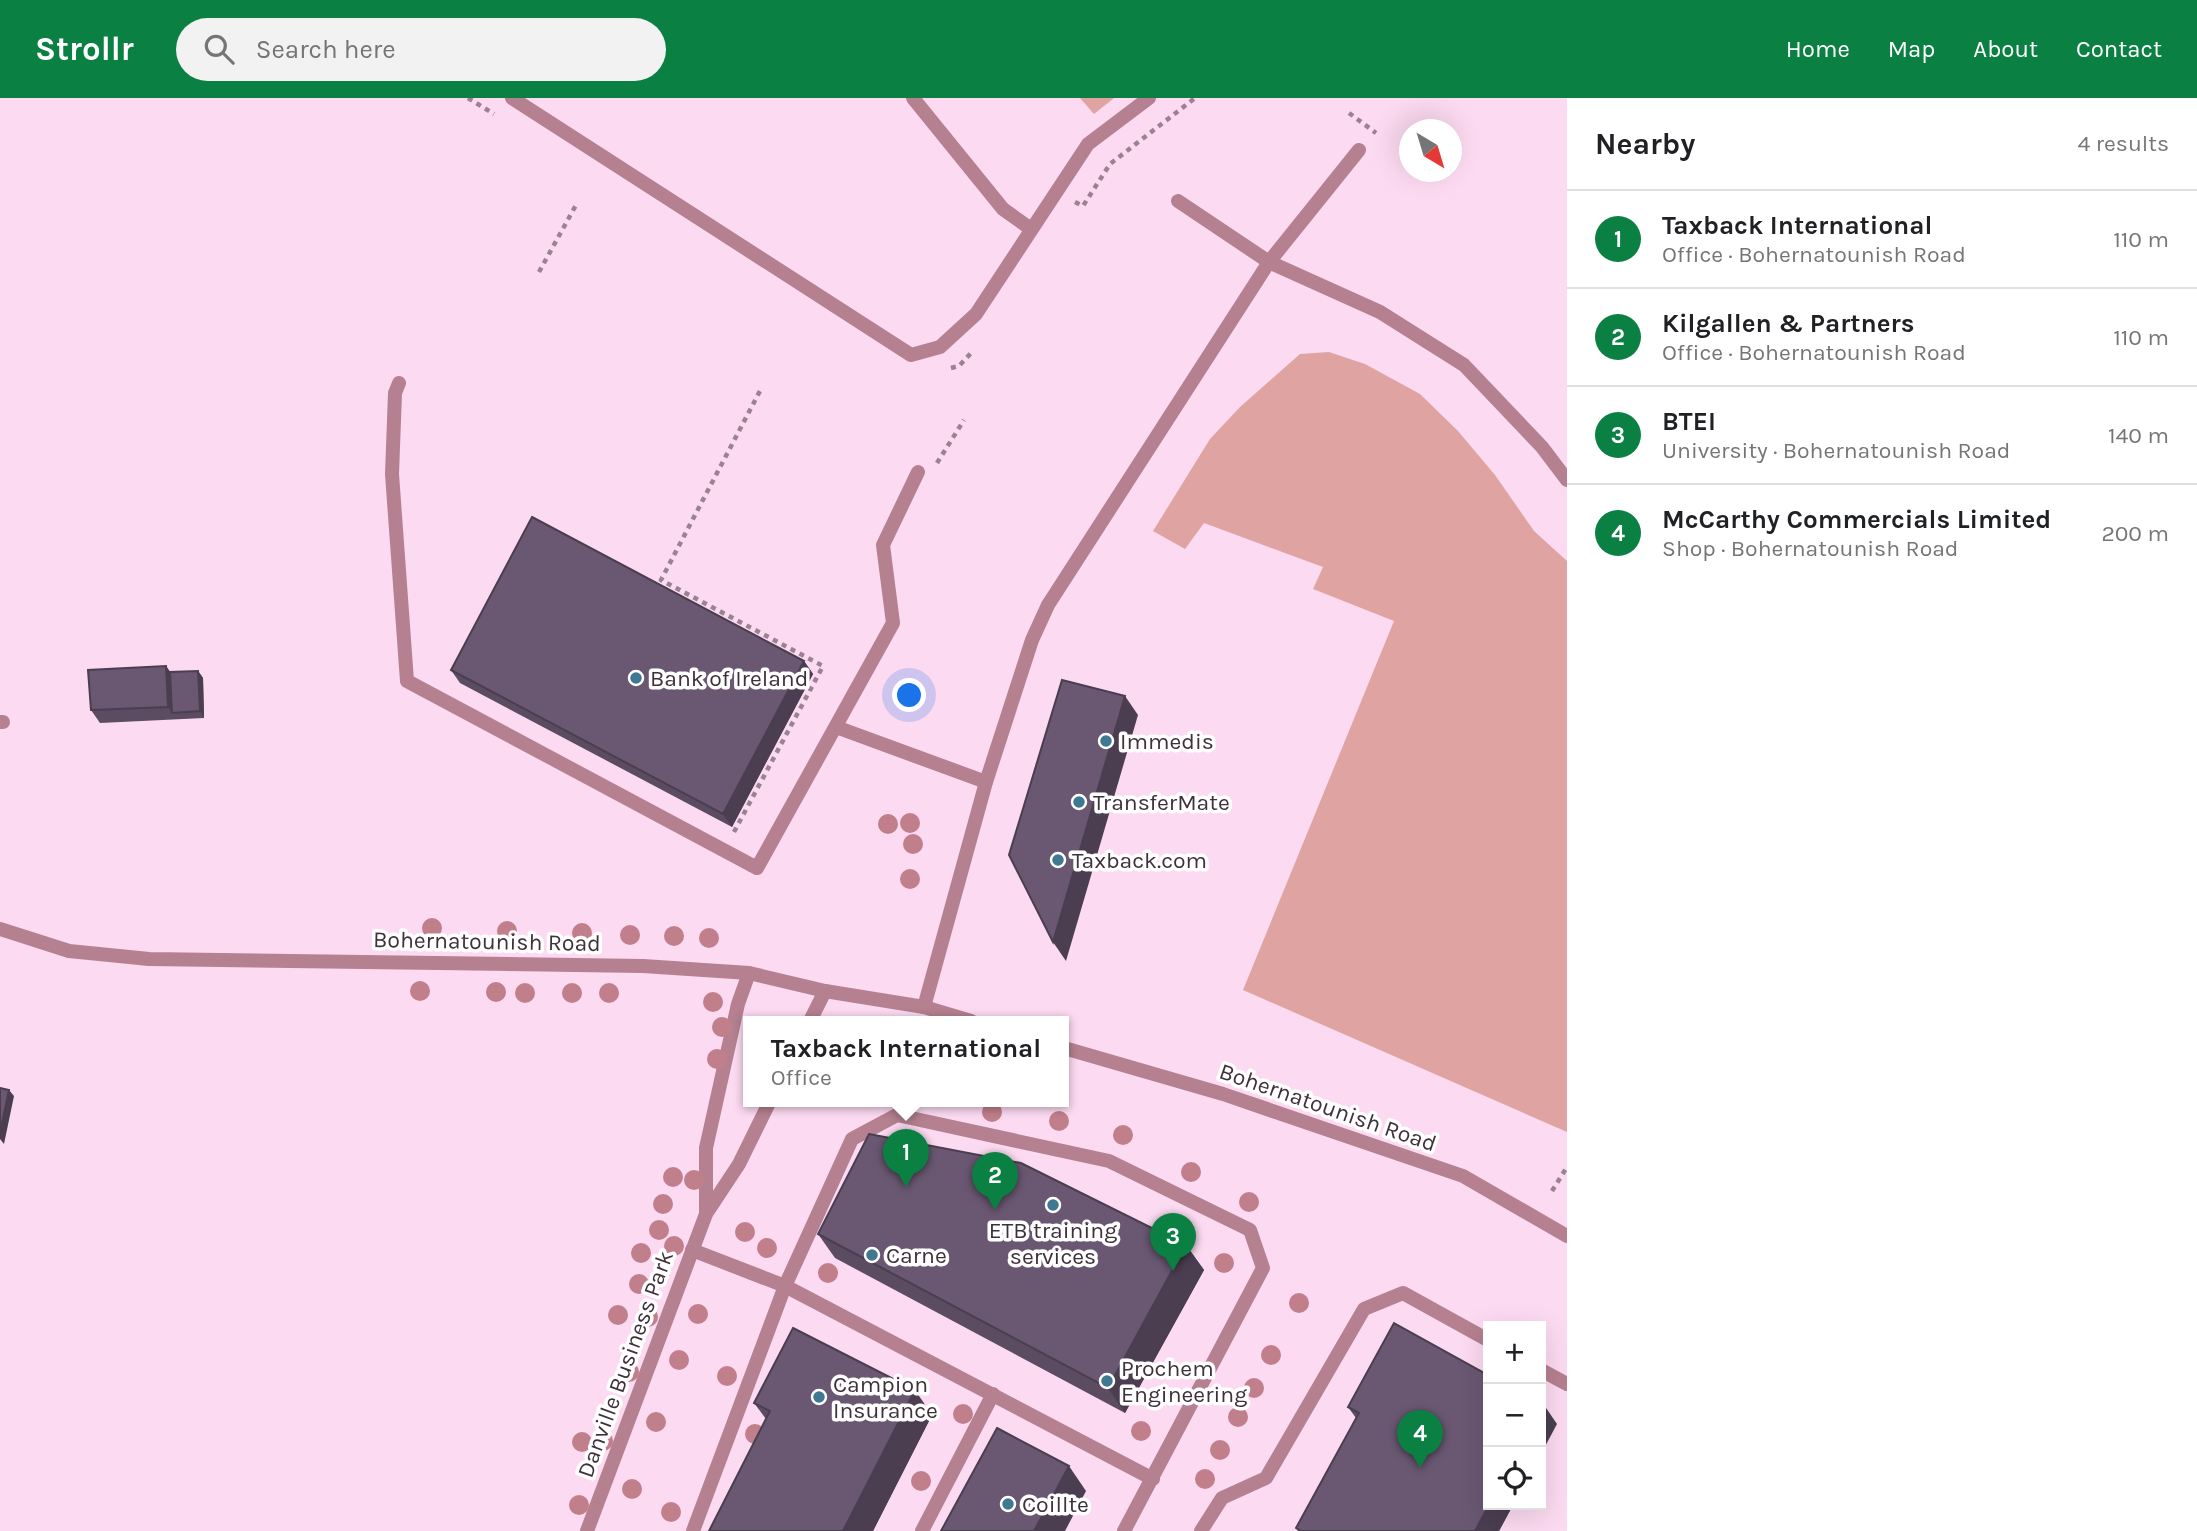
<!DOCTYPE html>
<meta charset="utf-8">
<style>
:root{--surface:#fff;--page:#f2f2f2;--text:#202124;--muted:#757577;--line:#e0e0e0;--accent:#0b8043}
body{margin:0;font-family:Karla,sans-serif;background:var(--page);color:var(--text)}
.controls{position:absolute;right:21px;bottom:21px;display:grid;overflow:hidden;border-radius:0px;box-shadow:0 7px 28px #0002}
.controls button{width:63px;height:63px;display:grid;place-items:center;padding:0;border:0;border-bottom:2px solid var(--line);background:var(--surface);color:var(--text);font:35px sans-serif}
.compass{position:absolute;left:1399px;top:21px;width:63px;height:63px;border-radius:50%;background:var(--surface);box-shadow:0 7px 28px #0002;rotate:142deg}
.you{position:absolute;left:910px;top:598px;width:24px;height:24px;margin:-18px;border:5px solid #fff;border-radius:50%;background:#1a73e8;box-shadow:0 0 0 10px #1a73e833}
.badge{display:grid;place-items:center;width:46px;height:46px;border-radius:50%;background:var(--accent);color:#fff;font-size:23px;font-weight:700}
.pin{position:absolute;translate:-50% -58px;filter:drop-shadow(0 2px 4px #0008)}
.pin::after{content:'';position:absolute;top:37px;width:24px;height:21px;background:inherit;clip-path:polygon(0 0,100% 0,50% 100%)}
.popup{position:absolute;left:743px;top:918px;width:326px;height:91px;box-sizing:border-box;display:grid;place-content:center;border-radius:0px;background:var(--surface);filter:drop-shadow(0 2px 5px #0005);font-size:23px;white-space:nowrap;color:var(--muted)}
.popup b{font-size:26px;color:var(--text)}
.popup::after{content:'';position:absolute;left:50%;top:100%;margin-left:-14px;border:14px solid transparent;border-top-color:var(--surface)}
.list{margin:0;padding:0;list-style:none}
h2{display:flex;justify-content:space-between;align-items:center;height:91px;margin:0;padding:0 28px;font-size:30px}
h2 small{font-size:23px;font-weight:400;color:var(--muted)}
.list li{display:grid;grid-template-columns:46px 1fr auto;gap:21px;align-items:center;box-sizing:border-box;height:98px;padding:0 28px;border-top:2px solid var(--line)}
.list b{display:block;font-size:26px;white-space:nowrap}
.list p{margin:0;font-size:23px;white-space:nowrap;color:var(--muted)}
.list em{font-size:23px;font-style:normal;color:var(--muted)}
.icon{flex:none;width:38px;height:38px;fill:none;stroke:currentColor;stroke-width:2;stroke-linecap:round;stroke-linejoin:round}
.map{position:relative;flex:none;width:1567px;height:1433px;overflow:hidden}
header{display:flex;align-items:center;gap:42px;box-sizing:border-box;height:98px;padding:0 35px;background:var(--accent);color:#fff}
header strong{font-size:33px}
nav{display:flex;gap:38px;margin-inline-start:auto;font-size:24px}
.search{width:490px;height:63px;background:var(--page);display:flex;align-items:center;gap:18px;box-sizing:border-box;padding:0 24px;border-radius:38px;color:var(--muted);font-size:26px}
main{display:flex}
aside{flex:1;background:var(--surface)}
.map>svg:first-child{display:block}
.green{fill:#dfa4a2}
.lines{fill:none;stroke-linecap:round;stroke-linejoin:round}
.path{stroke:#998292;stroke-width:4.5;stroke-dasharray:5 5;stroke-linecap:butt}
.service{stroke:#b58090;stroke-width:14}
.tertiary{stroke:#b58090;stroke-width:14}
.tree{fill:#c17f8b}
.wall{fill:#5b4c62}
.shaded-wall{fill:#4a3e50}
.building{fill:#6a5872;stroke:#4a3e50;stroke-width:2}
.poi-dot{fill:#3e7991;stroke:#fff;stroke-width:2.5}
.labels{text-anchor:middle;stroke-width:7;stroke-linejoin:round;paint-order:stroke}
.poi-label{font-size:23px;fill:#3e313a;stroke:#fff;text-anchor:start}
.street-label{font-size:23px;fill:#3e313a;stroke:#fff}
</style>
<header>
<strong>Strollr</strong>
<div class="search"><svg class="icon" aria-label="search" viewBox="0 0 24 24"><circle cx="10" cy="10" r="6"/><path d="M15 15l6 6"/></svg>Search here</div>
<nav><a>Home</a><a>Map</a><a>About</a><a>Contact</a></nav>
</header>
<main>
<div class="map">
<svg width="1567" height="1433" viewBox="0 0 1567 1433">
<rect width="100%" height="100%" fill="#fcdaf1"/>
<!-- green -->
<g class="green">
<polygon points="1080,0 1114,0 1094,16"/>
<polygon points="1329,254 1365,266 1420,296 1458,333 1495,377 1534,433 1567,463 1567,1034 1243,892 1394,523 1313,491 1323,469 1204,425 1185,451 1153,433 1210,341 1240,309 1300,256"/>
</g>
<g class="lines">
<!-- path -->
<g class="path">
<polyline points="468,0 494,16"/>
<polyline points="1349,15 1376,35"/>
<polyline points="1075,104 1083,108 1110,66 1195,0"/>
<polyline points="539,174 576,107"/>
<polyline points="951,270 959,268 971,255"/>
<polyline points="937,365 964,322"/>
<polyline points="734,734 823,568 661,482 761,291"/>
<polyline points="1552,1093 1567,1069"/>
</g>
<!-- service -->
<g class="service">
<polyline points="512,0 911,257 940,249 976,216 1088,46 1149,0"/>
<polyline points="913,0 1003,111 1031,131"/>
<polyline points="1178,103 1269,164 1380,214 1464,267 1542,349 1567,382"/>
<polyline points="399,285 395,295 392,376 407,583 757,770 893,525 883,447 918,374"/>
<polyline points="0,624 3,624"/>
<polyline points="836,629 986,684"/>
<polyline points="924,909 986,684 1032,542 1048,507 1269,164 1359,52"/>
<polyline points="810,923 825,893"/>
<polyline points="706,1115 706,1050 738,906 749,875"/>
<polyline points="692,1152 785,1188 1153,1381"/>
<polyline points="1541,1272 1567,1286"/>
<polyline points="587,1433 706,1116 739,1066 770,1003"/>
<polyline points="693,1433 785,1188 852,1041 897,1017 1109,1063 1250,1132 1263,1170 1124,1433"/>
<polyline points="922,1433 993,1296"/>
<polyline points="1201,1433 1222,1400 1266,1380 1364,1211 1403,1195 1488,1242"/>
</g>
<!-- tertiary -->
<g class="tertiary">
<polyline points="0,831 69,853 149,861 643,868 749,875 825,893 924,909 971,923"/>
<polyline points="1064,950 1223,996 1463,1078 1567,1138"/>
</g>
</g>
<!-- trees -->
<g class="tree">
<circle cx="910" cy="725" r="10"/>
<circle cx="888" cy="726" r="10"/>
<circle cx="913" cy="746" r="10"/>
<circle cx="910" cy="781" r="10"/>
<circle cx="432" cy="830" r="10"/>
<circle cx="507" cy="833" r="10"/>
<circle cx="582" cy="835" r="10"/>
<circle cx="630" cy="837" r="10"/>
<circle cx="674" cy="838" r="10"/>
<circle cx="709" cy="840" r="10"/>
<circle cx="420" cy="893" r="10"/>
<circle cx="496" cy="894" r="10"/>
<circle cx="525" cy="895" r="10"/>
<circle cx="572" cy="895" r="10"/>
<circle cx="609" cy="895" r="10"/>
<circle cx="713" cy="904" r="10"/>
<circle cx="722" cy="929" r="10"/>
<circle cx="717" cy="961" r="10"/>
<circle cx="992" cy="1014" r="10"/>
<circle cx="1059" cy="1023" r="10"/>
<circle cx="1123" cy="1037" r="10"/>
<circle cx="1191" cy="1074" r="10"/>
<circle cx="673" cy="1079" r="10"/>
<circle cx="694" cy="1082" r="10"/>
<circle cx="1249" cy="1104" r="10"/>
<circle cx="663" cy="1106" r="10"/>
<circle cx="659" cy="1132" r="10"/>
<circle cx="745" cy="1134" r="10"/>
<circle cx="674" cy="1148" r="10"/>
<circle cx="767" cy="1150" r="10"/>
<circle cx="641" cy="1155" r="10"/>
<circle cx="1224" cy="1165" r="10"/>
<circle cx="828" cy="1175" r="10"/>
<circle cx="639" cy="1186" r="10"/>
<circle cx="1299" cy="1205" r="10"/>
<circle cx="698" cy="1216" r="10"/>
<circle cx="618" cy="1217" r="10"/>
<circle cx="648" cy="1219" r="10"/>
<circle cx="1271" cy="1257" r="10"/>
<circle cx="679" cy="1262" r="10"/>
<circle cx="629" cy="1274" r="10"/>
<circle cx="727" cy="1278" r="10"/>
<circle cx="1254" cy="1290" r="10"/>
<circle cx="963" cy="1316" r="10"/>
<circle cx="1238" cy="1319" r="10"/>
<circle cx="656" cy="1324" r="10"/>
<circle cx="1141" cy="1333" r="10"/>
<circle cx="755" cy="1336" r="10"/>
<circle cx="603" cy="1343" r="10"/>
<circle cx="582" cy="1344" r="10"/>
<circle cx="1220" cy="1352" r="10"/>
<circle cx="1205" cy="1381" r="10"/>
<circle cx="921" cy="1383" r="10"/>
<circle cx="632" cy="1391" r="10"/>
<circle cx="579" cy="1407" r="10"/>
<circle cx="671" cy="1414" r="10"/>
</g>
<!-- wall -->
<g class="wall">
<polygon points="804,563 813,576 732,729 460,585 451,572"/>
<polygon points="166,568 170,574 198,573 203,580 204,620 100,625 91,612"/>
<polygon points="818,1136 1186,1147 1204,1172 1125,1315 835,1160"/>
<polygon points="1394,1225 1513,1407 1499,1433 1298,1433 1296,1430 1356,1320 1348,1309"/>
<polygon points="754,1305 932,1317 873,1433 709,1433 766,1321"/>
</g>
<!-- shaded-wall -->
<g class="shaded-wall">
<polygon points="804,563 813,576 732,729 723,716"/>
<polygon points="166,568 175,581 172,615 168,609"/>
<polygon points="198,573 203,580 204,620 200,613"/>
<polygon points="1125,598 1138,617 1066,863 1053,844"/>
<polygon points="9,992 14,998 4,1046 0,1041 0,1035"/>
<polygon points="1186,1147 1204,1172 1125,1315 1108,1290"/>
<polygon points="915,1292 932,1317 873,1433 843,1433"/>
<polygon points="1544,1307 1557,1326 1541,1356 1541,1312"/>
<polygon points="1069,1368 1086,1393 1065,1433 1034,1433"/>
<polygon points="1489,1407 1513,1407 1499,1433 1475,1433"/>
</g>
<!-- building -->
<g class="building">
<polygon points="532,419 804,563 723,716 451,572"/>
<polygon points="166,568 168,609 91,612 88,572"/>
<polygon points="198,573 200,613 172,615 170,574"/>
<polygon points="1062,582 1125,598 1053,844 1009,757"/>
<polygon points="0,990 9,992 0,1035"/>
<polygon points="869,1036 1021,1065 1186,1147 1108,1290 818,1136"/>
<polygon points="1394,1225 1488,1277 1488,1407 1489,1407 1475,1433 1301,1433 1296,1430 1359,1315 1348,1309"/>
<polygon points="793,1230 915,1292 843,1433 709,1433 770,1313 754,1305"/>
<polygon points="997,1330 1069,1368 1034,1433 941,1433"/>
</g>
<!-- markers -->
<g class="poi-dot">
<circle cx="636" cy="580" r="7"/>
<circle cx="1106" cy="643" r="7"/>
<circle cx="1079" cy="704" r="7"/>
<circle cx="1058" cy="762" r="7"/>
<circle cx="1053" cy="1107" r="7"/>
<circle cx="872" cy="1157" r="7"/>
<circle cx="1107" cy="1283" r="7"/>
<circle cx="819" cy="1299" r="7"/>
<circle cx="1008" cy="1406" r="7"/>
</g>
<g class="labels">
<!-- poi labels -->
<g class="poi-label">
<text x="650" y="588">Bank of Ireland</text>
<text x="1120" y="651">Immedis</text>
<text x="1093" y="712">TransferMate</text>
<text x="1072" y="770">Taxback.com</text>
<text x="1053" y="1140" text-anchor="middle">ETB training<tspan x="1053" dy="26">services</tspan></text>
<text x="886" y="1165">Carne</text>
<text x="1121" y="1278">Prochem<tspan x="1121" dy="26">Engineering</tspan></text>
<text x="833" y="1294">Campion<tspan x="833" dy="26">Insurance</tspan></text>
<text x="1022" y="1414">Coillte</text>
</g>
<!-- street labels -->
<g class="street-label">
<text transform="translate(487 843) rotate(1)" y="8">Bohernatounish Road</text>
<text transform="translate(1328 1009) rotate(19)" y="8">Bohernatounish Road</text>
<text transform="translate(625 1266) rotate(-70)" y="8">Danville Business Park</text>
</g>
</g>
</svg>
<div class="controls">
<button>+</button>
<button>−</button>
<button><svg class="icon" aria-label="locate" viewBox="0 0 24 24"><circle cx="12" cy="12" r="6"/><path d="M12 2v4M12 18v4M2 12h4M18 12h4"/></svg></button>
</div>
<svg class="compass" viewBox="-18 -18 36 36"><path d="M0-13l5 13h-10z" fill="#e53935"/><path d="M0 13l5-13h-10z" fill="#757577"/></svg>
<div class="you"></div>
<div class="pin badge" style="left:906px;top:1089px">1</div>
<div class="popup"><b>Taxback International</b>Office</div>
<div class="pin badge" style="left:995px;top:1112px">2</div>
<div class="pin badge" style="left:1173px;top:1173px">3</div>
<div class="pin badge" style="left:1420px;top:1370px">4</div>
</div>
<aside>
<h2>Nearby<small>4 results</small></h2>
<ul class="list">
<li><span class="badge">1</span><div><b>Taxback International</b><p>Office · Bohernatounish Road</p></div><em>110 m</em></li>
<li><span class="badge">2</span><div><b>Kilgallen &amp; Partners</b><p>Office · Bohernatounish Road</p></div><em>110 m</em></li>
<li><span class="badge">3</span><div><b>BTEI</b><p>University · Bohernatounish Road</p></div><em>140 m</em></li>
<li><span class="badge">4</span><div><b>McCarthy Commercials Limited</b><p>Shop · Bohernatounish Road</p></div><em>200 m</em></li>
</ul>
</aside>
</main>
